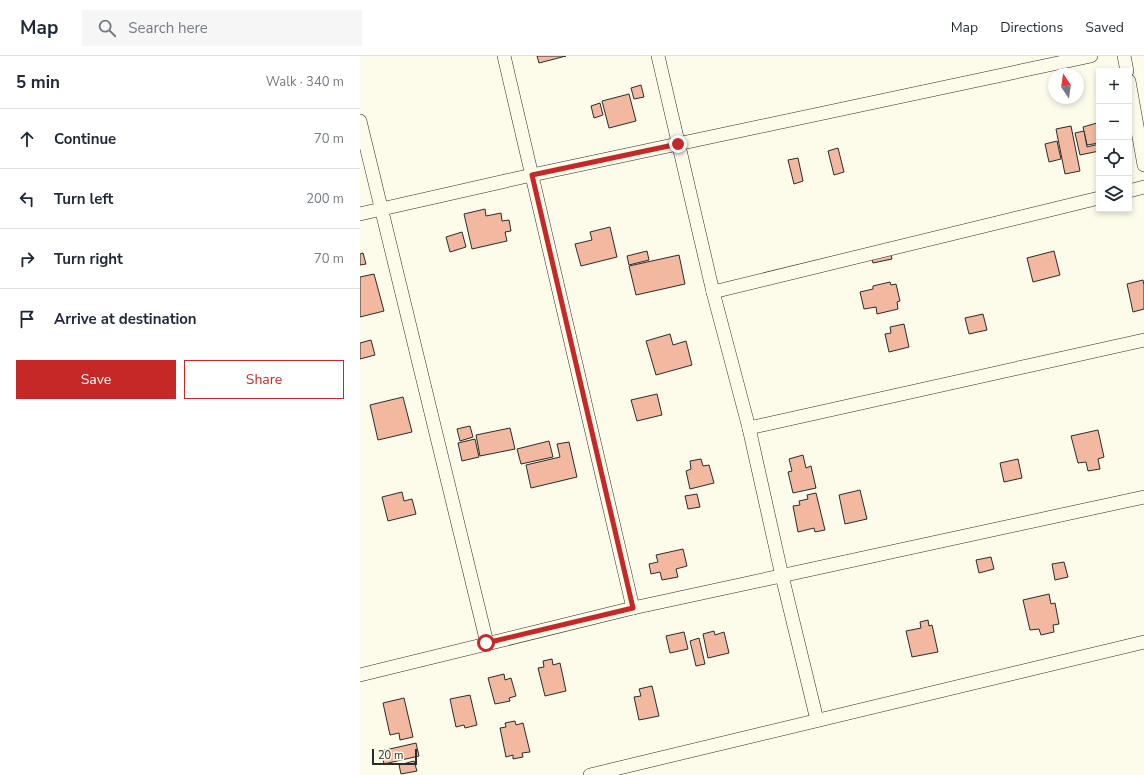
<!DOCTYPE html>
<meta charset="utf-8">
<style>
:root{--surface:#fff;--page:#f6f6f7;--text:#1f2937;--muted:#747a83;--line:#e0e1e3;--accent:#c62828}
body{margin:0;font-family:"Nunito Sans",sans-serif;background:var(--page);color:var(--text)}
.controls{position:absolute;right:12px;top:12px;display:grid;overflow:hidden;border-radius:0px;box-shadow:0 2px 6px #0003}
.controls button{width:36px;height:36px;display:grid;place-items:center;padding:0;border:0;border-bottom:1px solid var(--line);background:var(--surface);color:var(--text);font:20px sans-serif}
.compass{position:absolute;left:688px;top:12px;width:36px;height:36px;border-radius:50%;background:var(--surface);box-shadow:0 2px 6px #0003;rotate:347deg}
.scale{position:absolute;left:12px;bottom:10px;width:45px;box-sizing:border-box;padding-left:4px;border:2px solid #2b2b2b;border-top:0;font-size:11px;line-height:14px;white-space:nowrap;color:#2b2b2b;-webkit-text-stroke:3px #fdfbea;paint-order:stroke}
.stop{position:absolute;width:12px;height:12px;margin:-9px;border:3px solid #c62828;border-radius:50%;background:#fff}
.stop.end{background:#c62828;border-color:#fff;box-shadow:0 1px 4px #0008}
.list{margin:0;padding:0;list-style:none}
h2{display:flex;justify-content:space-between;align-items:center;height:52px;margin:0;padding:0 16px;font-size:17px}
h2 small{font-size:13px;font-weight:400;color:var(--muted)}
.list li{display:grid;grid-template-columns:26px 1fr auto;gap:12px;align-items:center;box-sizing:border-box;height:60px;padding:0 16px;border-top:1px solid var(--line)}
.list b{display:block;font-size:15px;white-space:nowrap}
.list em{font-size:13px;font-style:normal;color:var(--muted)}
.actions{display:flex;gap:8px;padding:12px 16px}
.actions a{flex:1;padding:9px 0;border:1px solid var(--accent);border-radius:0px;text-align:center;font-size:14px;color:var(--accent)}
.actions .main{background:var(--accent);color:#fff}
.icon{flex:none;width:22px;height:22px;fill:none;stroke:currentColor;stroke-width:2;stroke-linecap:round;stroke-linejoin:round}
.map{position:relative;flex:none;width:784px;height:719px;overflow:hidden}
header{display:flex;align-items:center;gap:24px;box-sizing:border-box;height:56px;padding:0 20px;background:var(--surface);border-bottom:1px solid var(--line)}
header strong{font-size:19px}
nav{display:flex;gap:22px;margin-inline-start:auto;font-size:14px}
.search{width:280px;height:36px;background:var(--page);display:flex;align-items:center;gap:10px;box-sizing:border-box;padding:0 14px;border-radius:0px;color:var(--muted);font-size:15px}
main{display:flex}
aside{flex:1;background:var(--surface)}
.map>svg:first-child{display:block}
.building{fill:#f2b8a0;stroke:#2b2b2b}
.lines{fill:none;stroke-linecap:round;stroke-linejoin:round}
.minor-casing{stroke:#2b2b2b;stroke-width:14}
.minor{stroke:#fdfbea;stroke-width:13}
.route{stroke:#c62828;stroke-width:5}
</style>
<header>
<strong>Map</strong>
<div class="search"><svg class="icon" aria-label="search" viewBox="0 0 24 24"><circle cx="10" cy="10" r="6"/><path d="M15 15l6 6"/></svg>Search here</div>
<nav><a>Map</a><a>Directions</a><a>Saved</a></nav>
</header>
<main>
<aside>
<h2>5 min<small>Walk · 340 m</small></h2>
<ul class="list">
<li><svg class="icon" aria-label="ahead" viewBox="0 0 24 24"><path d="M12 20V5M6 11l6-6 6 6"/></svg><div><b>Continue</b></div><em>70 m</em></li>
<li><svg class="icon" aria-label="left" viewBox="0 0 24 24"><path d="M17 20v-9H6M10 6l-5 5 5 5"/></svg><div><b>Turn left</b></div><em>200 m</em></li>
<li><svg class="icon" aria-label="right" viewBox="0 0 24 24"><path d="M7 20v-9h11M14 6l5 5-5 5"/></svg><div><b>Turn right</b></div><em>70 m</em></li>
<li><svg class="icon" aria-label="arrive" viewBox="0 0 24 24"><path d="M6 21V4h12l-3 4 3 4H6"/></svg><div><b>Arrive at destination</b></div></li>
</ul>
<div class="actions"><a class="main">Save</a><a>Share</a></div>
</aside>
<div class="map">
<svg width="784" height="719" viewBox="0 0 784 719">
<rect width="100%" height="100%" fill="#fdfbea"/>
<!-- building -->
<g class="building">
<polygon points="177,0 206,0 179,7"/>
<polygon points="281,29 284,41 274,43 271,32"/>
<polygon points="269,38 276,65 249,72 242,45"/>
<polygon points="240,47 243,59 234,62 231,50"/>
<polygon points="737,67 739,75 739,87 727,89 723,71"/>
<polygon points="711,70 720,115 705,118 696,73"/>
<polygon points="724,75 727,91 739,88 739,95 720,99 715,77"/>
<polygon points="697,85 701,103 689,106 685,88"/>
<polygon points="478,92 484,116 474,119 468,95"/>
<polygon points="438,102 443,125 434,128 428,104"/>
<polygon points="125,153 126,160 141,157 142,165 149,164 151,175 145,176 147,185 112,193 104,158"/>
<polygon points="250,171 257,201 221,210 215,188 232,184 230,176"/>
<polygon points="102,176 106,191 90,196 86,181"/>
<polygon points="287,195 289,204 269,209 267,200"/>
<polygon points="530,195 532,203 513,207 511,199"/>
<polygon points="694,195 700,219 673,226 667,202"/>
<polygon points="3,197 6,208 0,209 0,198"/>
<polygon points="319,199 325,228 276,239 269,210"/>
<polygon points="14,218 24,255 0,261 0,221"/>
<polygon points="783,224 784,229 784,253 773,256 767,228"/>
<polygon points="530,226 531,229 536,228 540,245 537,246 538,253 517,258 516,251 504,253 500,236 513,233 513,230"/>
<polygon points="623,258 627,274 609,278 605,262"/>
<polygon points="544,268 549,291 529,296 525,278 531,277 530,271"/>
<polygon points="310,278 313,289 326,285 332,309 296,319 286,285"/>
<polygon points="11,284 15,299 0,303 0,287"/>
<polygon points="297,338 302,359 277,365 271,344"/>
<polygon points="43,341 52,376 18,384 10,349"/>
<polygon points="110,370 113,381 100,385 97,373"/>
<polygon points="150,372 155,393 120,400 116,379"/>
<polygon points="738,374 744,401 738,403 740,413 728,415 726,406 718,407 711,380"/>
<polygon points="115,383 119,401 102,405 98,387"/>
<polygon points="189,385 193,401 161,408 157,393"/>
<polygon points="209,386 217,421 171,432 166,409 200,401 197,388"/>
<polygon points="443,399 446,412 451,410 456,432 433,437 428,416 432,415 429,403"/>
<polygon points="341,403 343,410 349,409 354,427 330,433 326,415 331,413 330,405"/>
<polygon points="658,403 662,422 644,426 640,407"/>
<polygon points="500,434 507,463 485,468 479,439"/>
<polygon points="42,436 44,445 52,443 56,458 28,465 22,441"/>
<polygon points="456,437 465,474 455,476 454,472 438,476 433,450 440,449 439,445 448,443 447,439"/>
<polygon points="337,438 340,451 328,453 325,440"/>
<polygon points="323,493 327,510 316,513 318,521 302,524 300,516 291,518 289,508 298,506 296,499"/>
<polygon points="631,501 634,513 619,517 616,504"/>
<polygon points="704,506 708,521 695,524 692,508"/>
<polygon points="689,538 691,548 695,547 699,568 693,569 694,576 681,579 679,573 670,574 663,544"/>
<polygon points="568,564 569,570 572,569 578,596 552,601 546,575 561,572 560,566"/>
<polygon points="354,575 355,579 364,576 369,597 348,602 343,578"/>
<polygon points="324,576 328,593 310,597 306,580"/>
<polygon points="339,582 345,608 336,610 330,585"/>
<polygon points="192,603 193,609 200,607 206,635 185,640 178,612 184,611 183,605"/>
<polygon points="144,618 145,624 151,622 156,640 149,642 150,645 135,648 128,622"/>
<polygon points="292,630 299,660 279,664 274,641 281,640 279,633"/>
<polygon points="110,639 117,669 105,672 104,669 96,671 90,643"/>
<polygon points="44,642 53,681 40,684 39,677 30,679 23,647"/>
<polygon points="155,665 156,669 163,667 170,696 162,697 163,701 153,703 153,699 146,701 140,672 146,671 145,667"/>
<polygon points="56,687 59,700 24,708 21,695"/>
<polygon points="54,705 57,715 41,718 39,709"/>
</g>
<g class="lines">
<defs>
<g id="minor">
<polyline points="144,0 273,552"/>
<polyline points="298,0 353,236 389,372 422,520 457,664"/>
<polyline points="764,0 767,15"/>
<polyline points="769,25 784,109"/>
<polyline points="0,65 127,587"/>
<polyline points="769,135 784,131"/>
<polyline points="0,158 172,119 731,0"/>
<polyline points="353,236 739,142"/>
<polyline points="389,372 784,284"/>
<polyline points="0,619 273,552 784,441"/>
<polyline points="230,719 784,586"/>
</g>
</defs>
<!-- minor casing -->
<use href="#minor" class="minor-casing"/>
<!-- minor -->
<use href="#minor" class="minor"/>
</g>
<g class="lines">
<!-- route -->
<polyline class="route" points="126,587 273,552 172,119 318,88"/>
</g>
</svg>
<div class="controls">
<button>+</button>
<button>−</button>
<button><svg class="icon" aria-label="locate" viewBox="0 0 24 24"><circle cx="12" cy="12" r="6"/><path d="M12 2v4M12 18v4M2 12h4M18 12h4"/></svg></button>
<button><svg class="icon" aria-label="layers" viewBox="0 0 24 24"><path d="M12 4l9 5-9 5-9-5zM3 14l9 5 9-5"/></svg></button>
</div>
<svg class="compass" viewBox="-18 -18 36 36"><path d="M0-13l5 13h-10z" fill="#e53935"/><path d="M0 13l5-13h-10z" fill="#747a83"/></svg>
<div class="scale">20 m</div>
<div class="stop" style="left:126px;top:587px"></div>
<div class="stop end" style="left:318px;top:88px"></div>
</div>
</main>
